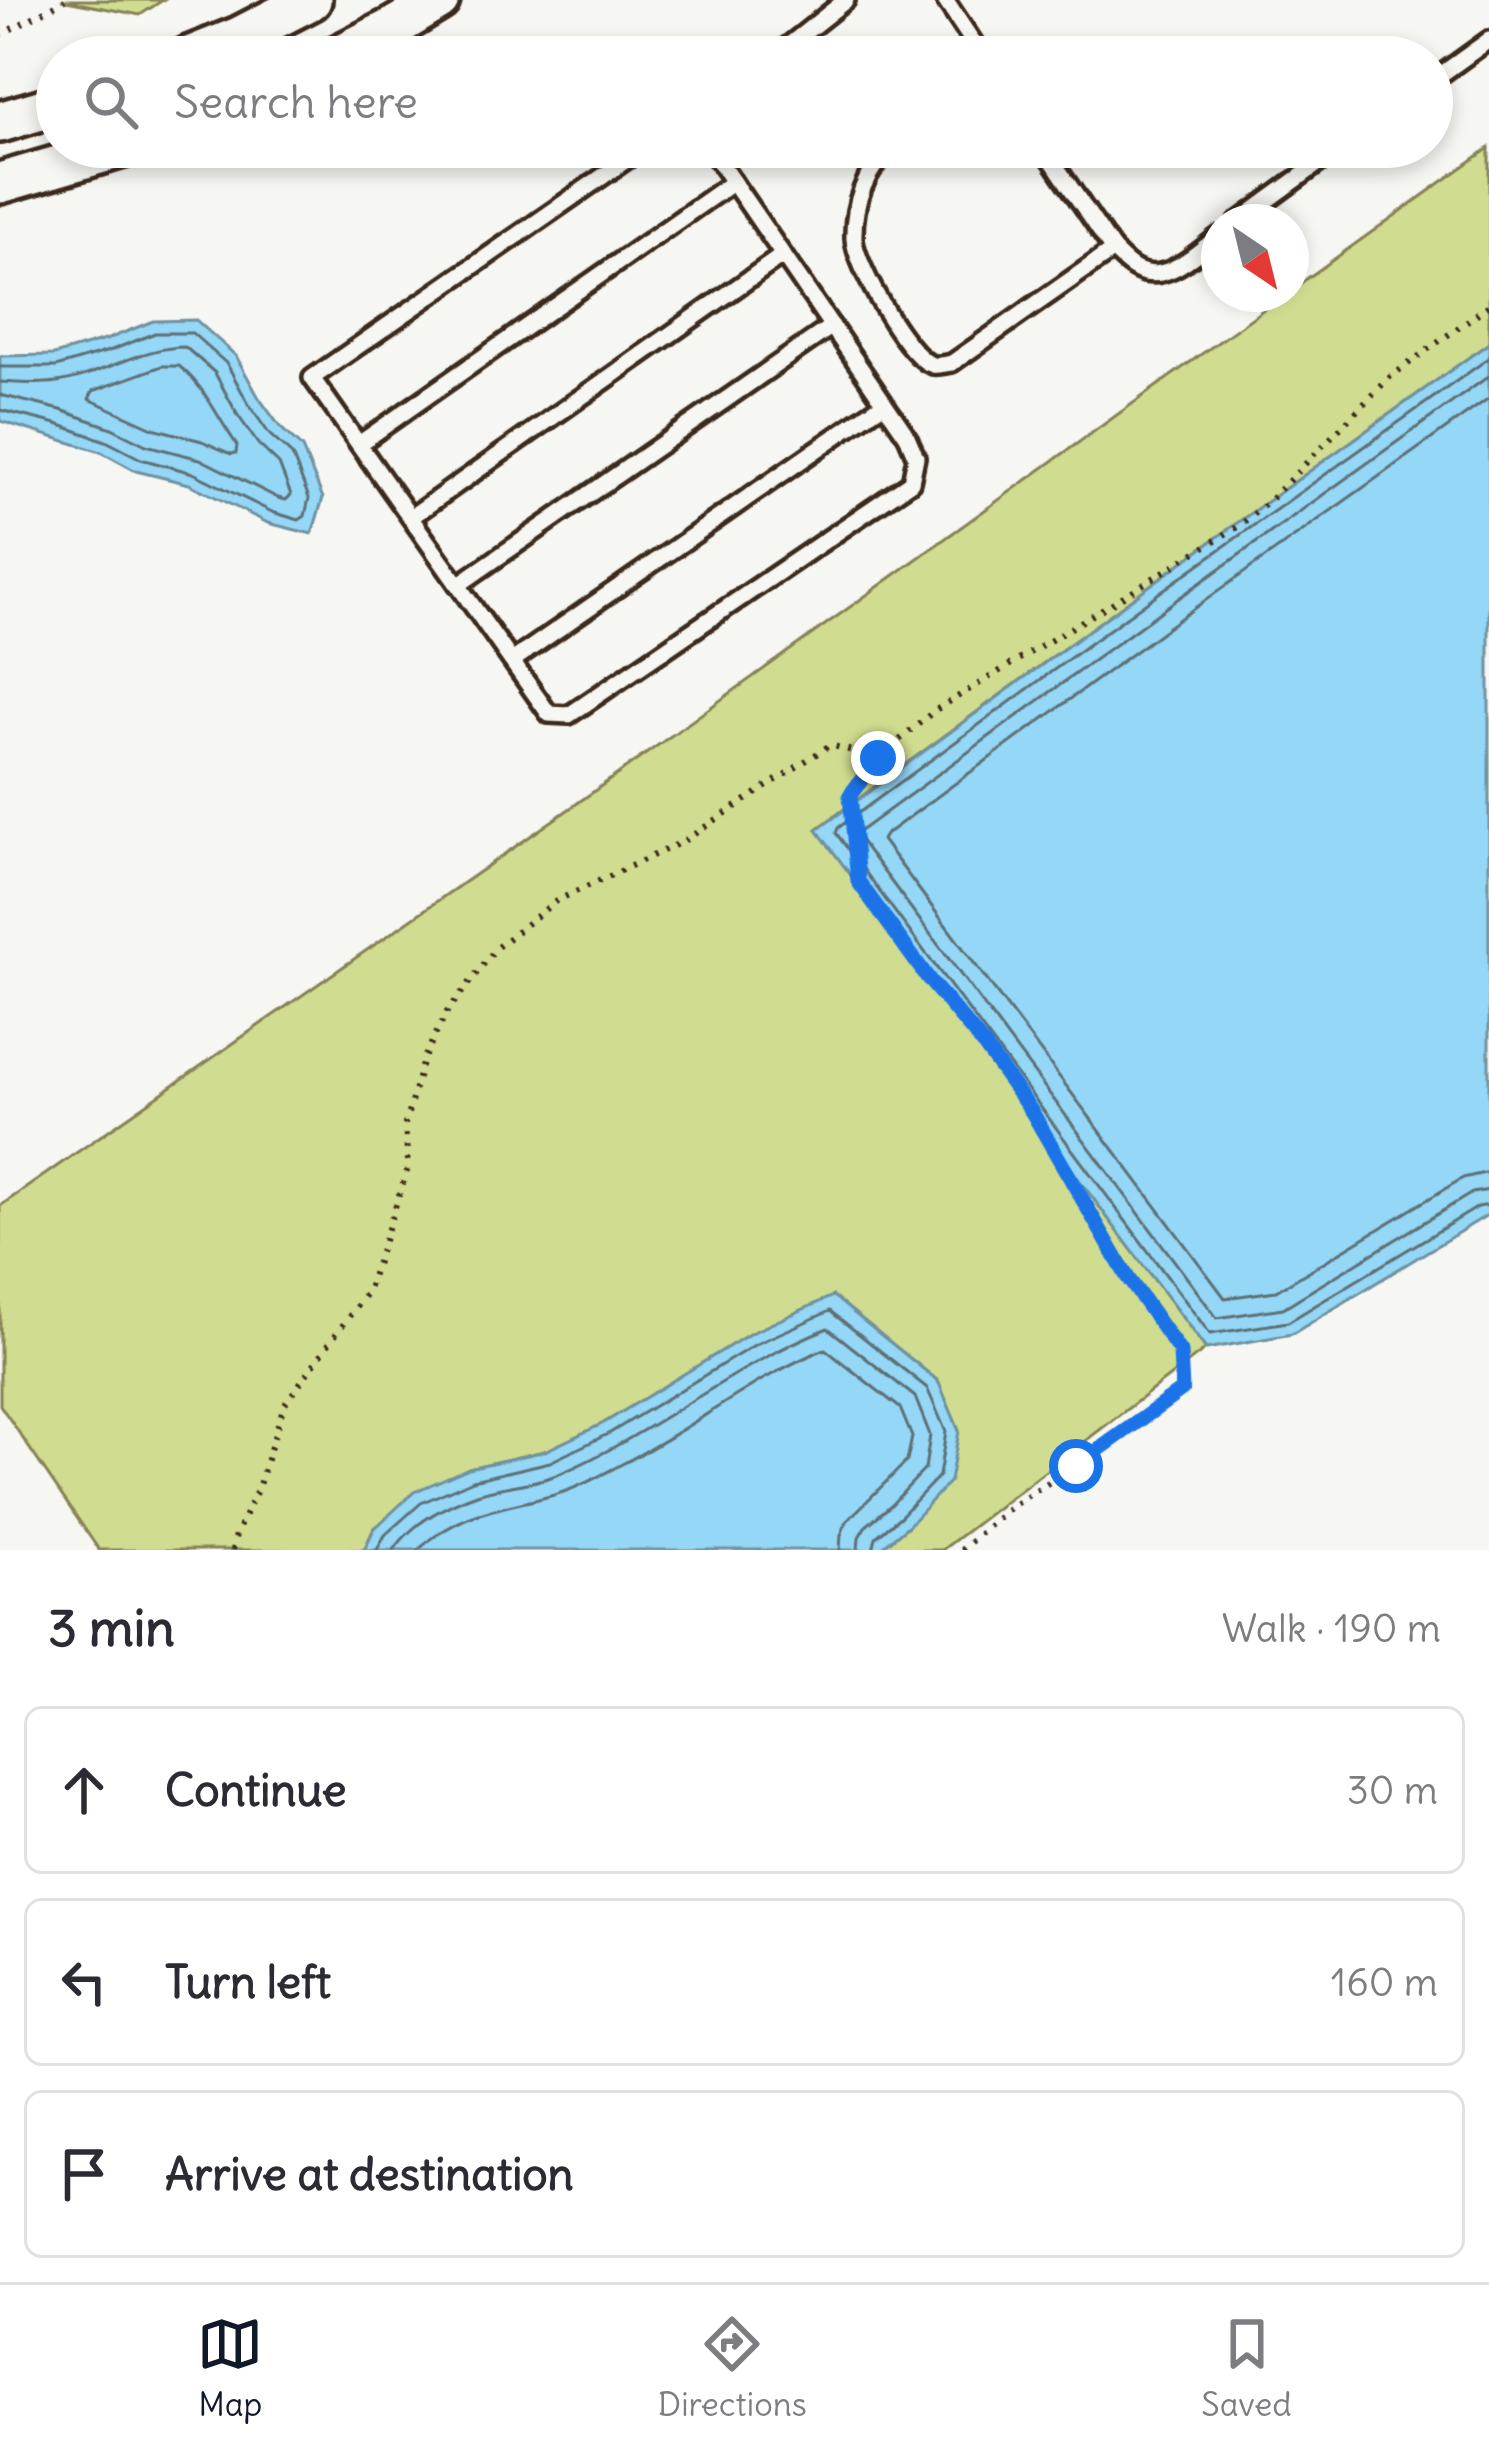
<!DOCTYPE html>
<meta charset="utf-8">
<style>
:root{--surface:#fff;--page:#f2f2f3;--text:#2b2b33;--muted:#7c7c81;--line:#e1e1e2;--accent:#111827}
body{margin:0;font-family:Delius,sans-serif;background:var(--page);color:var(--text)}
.compass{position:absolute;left:1201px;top:204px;width:108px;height:108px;border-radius:50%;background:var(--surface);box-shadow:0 6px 18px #0003;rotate:145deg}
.stop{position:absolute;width:36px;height:36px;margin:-27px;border:9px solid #1a73e8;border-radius:50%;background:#fff}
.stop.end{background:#1a73e8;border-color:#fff;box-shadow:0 3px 12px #0008}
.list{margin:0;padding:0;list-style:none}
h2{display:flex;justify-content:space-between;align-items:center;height:156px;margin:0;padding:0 48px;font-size:51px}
h2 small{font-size:39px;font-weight:400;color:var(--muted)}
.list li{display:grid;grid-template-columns:78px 1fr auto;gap:36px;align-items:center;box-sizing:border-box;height:168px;margin:0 24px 24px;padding:0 24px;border:3px solid var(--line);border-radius:18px}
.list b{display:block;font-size:45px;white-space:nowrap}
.list em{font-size:39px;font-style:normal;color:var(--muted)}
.icon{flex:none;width:66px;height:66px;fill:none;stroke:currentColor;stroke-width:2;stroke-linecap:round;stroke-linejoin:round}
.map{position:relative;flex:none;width:1489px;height:1550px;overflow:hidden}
.search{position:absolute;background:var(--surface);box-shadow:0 6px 18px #0003;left:36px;right:36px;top:36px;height:132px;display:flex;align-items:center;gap:30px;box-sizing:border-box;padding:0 42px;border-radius:66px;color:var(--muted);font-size:45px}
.sheet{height:732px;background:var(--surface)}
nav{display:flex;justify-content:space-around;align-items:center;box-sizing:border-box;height:168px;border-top:3px solid var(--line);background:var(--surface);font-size:33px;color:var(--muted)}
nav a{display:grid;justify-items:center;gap:6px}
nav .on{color:var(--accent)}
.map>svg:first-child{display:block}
.green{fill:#d0dc8f;stroke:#868356;stroke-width:3}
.water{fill:#94d7f6;stroke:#7092a0;stroke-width:3}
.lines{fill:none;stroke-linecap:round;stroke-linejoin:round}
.shore{stroke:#5f6f74;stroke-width:3}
.service-casing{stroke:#3b2a1e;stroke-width:24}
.secondary-casing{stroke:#3b2a1e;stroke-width:48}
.path{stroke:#3b2a1e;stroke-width:6;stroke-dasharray:3 9;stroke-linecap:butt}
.service{stroke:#f6f6f2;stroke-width:15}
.secondary{stroke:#f6f6f2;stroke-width:39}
.route{stroke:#1a73e8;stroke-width:15}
</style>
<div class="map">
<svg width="1489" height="1550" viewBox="0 0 1489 1550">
<rect width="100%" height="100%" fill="#f6f6f2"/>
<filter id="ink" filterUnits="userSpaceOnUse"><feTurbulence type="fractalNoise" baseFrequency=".00833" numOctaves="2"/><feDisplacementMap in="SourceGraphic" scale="24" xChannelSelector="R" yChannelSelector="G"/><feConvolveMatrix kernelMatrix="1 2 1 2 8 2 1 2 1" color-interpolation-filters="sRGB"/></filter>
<g filter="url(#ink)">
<!-- green -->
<g class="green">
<polygon points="61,0 163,0 140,15"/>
<polygon points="1489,148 1489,343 1156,581 817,829 1206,1349 942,1550 879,1550 909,1525 959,1431 938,1381 833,1296 751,1333 604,1423 545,1451 469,1468 374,1528 364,1550 99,1550 0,1405 0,1206 572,807 1285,294 1291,294 1291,290"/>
</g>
<!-- water -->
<g class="water">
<polygon points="196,320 236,356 259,398 280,427 302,448 323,498 312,534 268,523 189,484 136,471 101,452 0,421 0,356 54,355 108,339 153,321"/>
<polygon points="1489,343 1489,1214 1292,1334 1206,1349 817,830 1156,581"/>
<polygon points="833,1296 938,1381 959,1431 950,1481 909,1525 879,1550 364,1550 374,1529 414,1492 469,1468 545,1451 604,1423 751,1333"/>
</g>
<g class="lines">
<!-- shore -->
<g class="shore">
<polyline points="1489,358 1163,590 838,828 836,833 1210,1334 1288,1322 1478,1207 1489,1205"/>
<path d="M162 366H179C207 389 216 416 237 445L236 453 231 454 202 441 153 428 89 399 93 391Z"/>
<polyline points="0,367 56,367 112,350 155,333 192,333 227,364 249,405 270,435 292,455 309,498 305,516 299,520 272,512 193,473 141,459 106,441 57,424 0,410"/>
<polyline points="1489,376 1172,603 859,832 857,836 1217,1318 1283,1308 1472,1193 1489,1190"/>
<path d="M0 382C19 383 39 385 57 382 102 376 139 347 185 347L215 373 237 414 258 444 279 464 291 495 286 500 278 498 200 459 146 445 112 428 61 410 0 395"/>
<polyline points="1489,398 1182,617 885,835 882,840 1225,1298 1276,1291 1463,1178 1489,1172"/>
<polyline points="377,1550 385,1535 421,1503 473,1480 550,1462 610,1433 756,1344 830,1311 927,1388 946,1432 939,1476 901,1516 876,1537 873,1550"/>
<path d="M394 1550C413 1522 446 1505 477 1494 504 1485 533 1485 559 1474 653 1434 732 1366 828 1328L915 1397 930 1435 925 1469 891 1505 865 1527 859 1537 858 1550"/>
<path d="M418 1550C462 1510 499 1510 554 1495 577 1489 601 1475 622 1464 692 1429 752 1378 825 1349L900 1408 912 1437 907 1461 846 1522 841 1535 840 1550"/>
</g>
<defs>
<g id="service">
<polyline points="945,0 983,57"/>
<polyline points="774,57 846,0"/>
<polyline points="1432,81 1489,40"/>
<polyline points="645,147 312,378 549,714 569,715 911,482 916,457 907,436 709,147"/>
<path d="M892 147C865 170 853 204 854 239 855 264 908 359 933 365 939 366 945 364 952 363L1113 250 1043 147"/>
<polyline points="1238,222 1341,147"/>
<path d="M1113 250C1120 257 1128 266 1137 270 1166 285 1197 252 1219 236"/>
<polyline points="359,444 733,182"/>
<polyline points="411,517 783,255"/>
<polyline points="458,585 832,326"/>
<polyline points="512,661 884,403"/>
</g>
<g id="secondary">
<polyline points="189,57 239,37 311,0"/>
<polyline points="336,57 393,28 439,0"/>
<polyline points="0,122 57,105"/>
<polyline points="0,183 123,147"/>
</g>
</defs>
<!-- service casing -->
<use href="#service" class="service-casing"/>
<!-- secondary casing -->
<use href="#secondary" class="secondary-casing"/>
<!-- path -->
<g class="path">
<polyline points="0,35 65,0"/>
<polyline points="233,1550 236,1534 258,1488 284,1405 367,1292 408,1168 405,1124 423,1060 447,1012 496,948 556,901 682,842 830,745 878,758"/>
<polyline points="961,1550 1012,1506 1075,1466 1182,1390 1180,1352 1128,1278 1032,1112 983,1044 930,981 858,881 850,795 878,758 934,711 1239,526 1266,504 1389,378 1489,305"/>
</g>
<!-- service -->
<use href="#service" class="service"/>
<!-- secondary -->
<use href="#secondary" class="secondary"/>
</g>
</g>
<g class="lines" filter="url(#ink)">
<!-- route -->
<polyline class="route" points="878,758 850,795 858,881 930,981 983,1044 1032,1112 1128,1278 1180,1352 1182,1390 1076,1466"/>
</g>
</svg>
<svg class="compass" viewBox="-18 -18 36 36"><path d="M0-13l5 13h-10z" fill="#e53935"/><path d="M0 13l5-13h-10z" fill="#7c7c81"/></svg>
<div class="stop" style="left:1076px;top:1466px"></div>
<div class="stop end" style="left:878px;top:758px"></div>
<div class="search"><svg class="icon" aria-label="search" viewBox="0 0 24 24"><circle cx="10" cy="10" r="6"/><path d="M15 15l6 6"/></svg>Search here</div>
</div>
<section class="sheet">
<h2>3 min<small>Walk · 190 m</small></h2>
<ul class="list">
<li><svg class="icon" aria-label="ahead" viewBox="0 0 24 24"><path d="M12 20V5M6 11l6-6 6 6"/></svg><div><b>Continue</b></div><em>30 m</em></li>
<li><svg class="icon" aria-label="left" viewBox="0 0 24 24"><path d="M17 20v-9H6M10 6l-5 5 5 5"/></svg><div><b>Turn left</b></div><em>160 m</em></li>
<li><svg class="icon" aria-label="arrive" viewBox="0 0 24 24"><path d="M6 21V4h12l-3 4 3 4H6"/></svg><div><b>Arrive at destination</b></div></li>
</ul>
</section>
<nav>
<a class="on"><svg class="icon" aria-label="map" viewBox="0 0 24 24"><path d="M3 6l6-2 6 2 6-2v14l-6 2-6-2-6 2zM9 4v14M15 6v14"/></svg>Map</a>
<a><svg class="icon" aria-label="directions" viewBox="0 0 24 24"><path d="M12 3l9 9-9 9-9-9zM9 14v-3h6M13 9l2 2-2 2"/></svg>Directions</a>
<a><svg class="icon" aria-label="saved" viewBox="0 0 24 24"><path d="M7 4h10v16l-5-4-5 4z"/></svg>Saved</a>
</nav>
